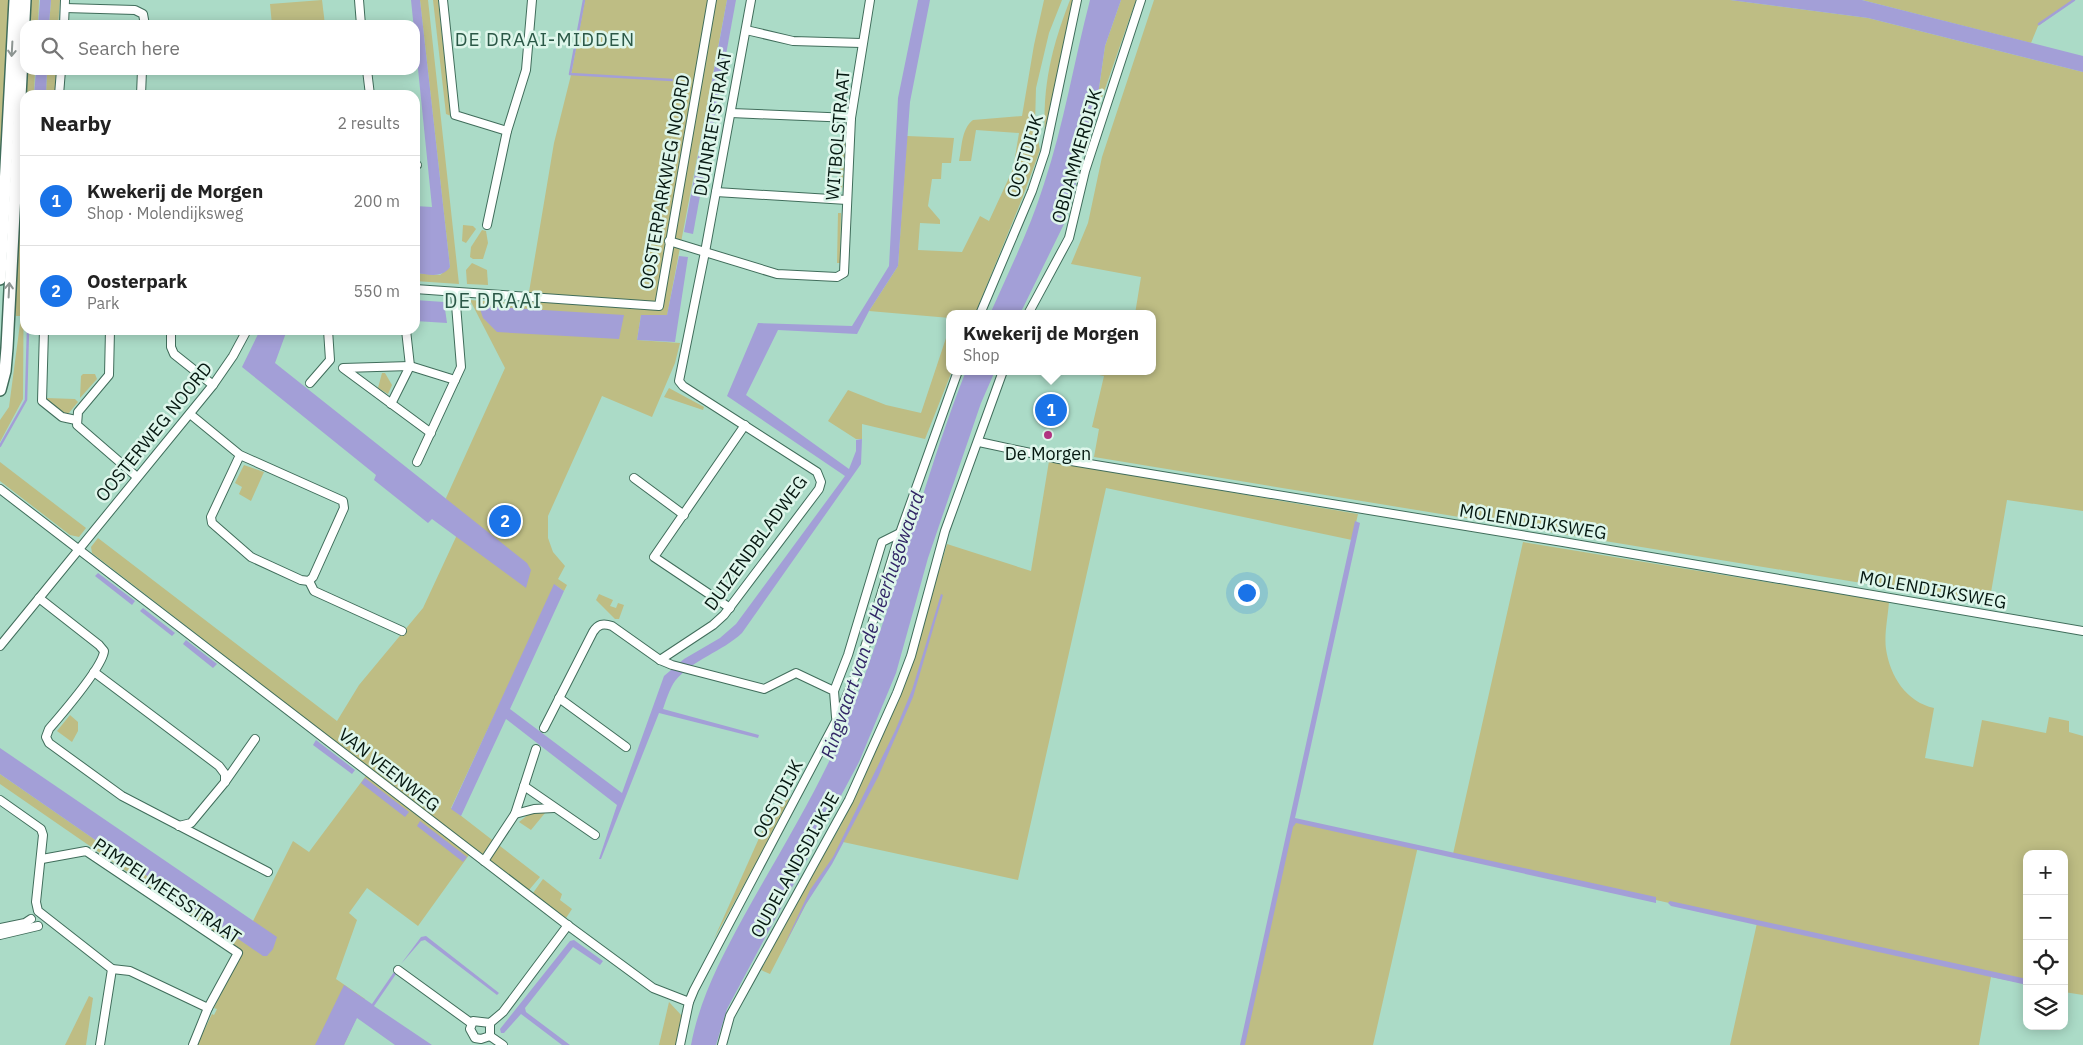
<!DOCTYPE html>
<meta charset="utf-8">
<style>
:root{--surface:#fff;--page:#f6f6f6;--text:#222;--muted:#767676;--line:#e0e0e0;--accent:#1a73e8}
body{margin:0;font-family:"IBM Plex Sans",sans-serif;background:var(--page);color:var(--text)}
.controls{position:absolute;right:15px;bottom:15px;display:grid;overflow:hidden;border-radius:10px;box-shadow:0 2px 12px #0003}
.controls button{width:45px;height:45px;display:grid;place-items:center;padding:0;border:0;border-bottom:1px solid var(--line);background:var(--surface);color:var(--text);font:25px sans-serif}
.you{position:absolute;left:1246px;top:592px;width:18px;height:18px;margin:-12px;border:4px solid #fff;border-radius:50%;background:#1a73e8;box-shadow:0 0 0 8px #1a73e833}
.badge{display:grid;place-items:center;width:32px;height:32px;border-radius:50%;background:var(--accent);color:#fff;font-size:16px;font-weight:700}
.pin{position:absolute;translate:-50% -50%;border:2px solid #fff;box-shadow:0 1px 5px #0006}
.popup{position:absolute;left:946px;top:310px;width:210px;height:65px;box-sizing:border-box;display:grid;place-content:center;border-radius:10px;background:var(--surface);filter:drop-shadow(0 1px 4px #0005);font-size:16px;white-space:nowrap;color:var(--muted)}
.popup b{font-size:19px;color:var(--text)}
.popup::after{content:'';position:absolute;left:50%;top:100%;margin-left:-10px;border:10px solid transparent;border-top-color:var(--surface)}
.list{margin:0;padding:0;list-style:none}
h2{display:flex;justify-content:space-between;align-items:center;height:65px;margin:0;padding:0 20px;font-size:21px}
h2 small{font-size:16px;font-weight:400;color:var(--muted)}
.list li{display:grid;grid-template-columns:32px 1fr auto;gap:15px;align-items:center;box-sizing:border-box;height:90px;padding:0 20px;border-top:1px solid var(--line)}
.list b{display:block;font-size:19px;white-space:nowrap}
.list p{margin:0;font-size:16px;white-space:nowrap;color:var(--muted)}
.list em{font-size:16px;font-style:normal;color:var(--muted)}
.icon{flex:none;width:28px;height:28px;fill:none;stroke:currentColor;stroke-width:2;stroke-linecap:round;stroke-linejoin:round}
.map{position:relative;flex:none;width:2083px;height:1045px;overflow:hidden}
.search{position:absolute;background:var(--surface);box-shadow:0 2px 12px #0003;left:20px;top:20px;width:400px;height:55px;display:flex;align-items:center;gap:12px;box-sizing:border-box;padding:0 18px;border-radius:15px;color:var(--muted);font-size:19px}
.panel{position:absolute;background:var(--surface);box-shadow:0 2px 12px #0003;left:20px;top:90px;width:400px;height:245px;border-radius:15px}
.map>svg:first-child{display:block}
.green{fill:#bebd84}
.water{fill:#a39fd7}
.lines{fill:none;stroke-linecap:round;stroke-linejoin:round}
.stream{stroke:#a39fd7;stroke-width:2.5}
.street-casing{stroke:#406d5b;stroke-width:10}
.secondary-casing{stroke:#406d5b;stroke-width:14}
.street{stroke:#fff;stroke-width:8}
.secondary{stroke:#fff;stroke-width:11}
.oneway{stroke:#8f9794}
.poi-dot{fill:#b23481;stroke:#def6eb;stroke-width:2}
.labels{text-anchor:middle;stroke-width:5;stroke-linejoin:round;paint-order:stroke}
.street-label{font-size:18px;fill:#061811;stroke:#def6eb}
.poi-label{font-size:18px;fill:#061811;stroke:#def6eb}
.neighbourhood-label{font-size:19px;letter-spacing:1px;fill:#2b5847;stroke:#def6eb}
.water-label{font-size:19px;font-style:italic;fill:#312566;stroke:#def6eb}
.quarter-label{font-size:20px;letter-spacing:1px;fill:#2b5847;stroke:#def6eb}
</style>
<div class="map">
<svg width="2083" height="1045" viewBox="0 0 2083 1045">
<rect width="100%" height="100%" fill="#abdbc7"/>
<!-- green -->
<g class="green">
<polygon points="0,0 11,0 0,201"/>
<polygon points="29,0 39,0 38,25 28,25"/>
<polygon points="51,0 60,0 58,25 49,25"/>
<polygon points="322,0 325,25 272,25 270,4"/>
<polygon points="420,0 428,0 459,284 415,281 415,273 440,275 450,267"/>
<polygon points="433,0 438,0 451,116 446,114"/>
<polygon points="585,0 727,0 667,316 641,315 637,340 680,343 675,363 652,417 602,396 548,516 548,538 553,552 565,566 558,579 567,585 564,591 555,585 451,808 540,877 529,890 474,848 418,926 367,888 349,913 357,920 336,979 365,999 344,1045 197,1045 212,1014 214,1015 217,1009 214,1008 242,951 0,784 0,774 246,944 253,921 293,841 309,852 371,769 92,553 91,547 98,538 337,721 359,685 423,608 456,537 446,498 505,368 470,300 527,304 554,143 571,75"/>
<path d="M1044 0H1062L1049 33 1036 88 1035 124 1040 150 1022 199 975 314H950V318L869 311 898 266 907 136 954 138 951 163H942L941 179H932L928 206 940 220V224L920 223 918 250 962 252 980 216 989 221 1013 169 1019 133 976 130 971 161H959C962 148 961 129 973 120L1022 116 1034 45Z"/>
<path d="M1070 0H1073L1045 136C1042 86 1052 46 1070 0Z"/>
<polygon points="1121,0 1136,0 1083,152 1098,95 1105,46"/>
<polygon points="1154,0 1730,0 1868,18 2083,72 2083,511 2007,500 1989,604 1094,457 1099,429 1092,427 1104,376 1079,371 1152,371 1152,314 1135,314 1141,277 1071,264 1088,223 1102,157"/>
<polygon points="1862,0 2074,0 2038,26 2031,43"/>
<polygon points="25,70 35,70 34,95 25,95 23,399 0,442 0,420 9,407 21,316 16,316 13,293"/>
<polygon points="47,70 56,70 55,95 46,95"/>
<polygon points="842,138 846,138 842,191 838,191"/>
<polygon points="838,213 841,213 840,263 837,263"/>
<polygon points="463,225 473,226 476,229 466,243 462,241"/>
<polygon points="482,230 486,231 488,243 483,259 473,259 470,257 471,247"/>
<polygon points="472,263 487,270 488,285 467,284 466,270"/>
<polygon points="950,326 950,371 952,371 925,439 862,424 862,439 856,439 828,421 848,390 886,405 921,413"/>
<polygon points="382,373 385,373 392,385 388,394 378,388"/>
<polygon points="83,374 95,374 97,379 80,398 81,376"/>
<polygon points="669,388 704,407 703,410 664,397"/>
<polygon points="46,398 75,399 78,402 68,414 64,415"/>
<polygon points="1049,461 1358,514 1352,540 1106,488 1018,880 843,842 806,904 770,974 761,970 806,884 840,827 871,761 908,672 947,544 1031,571"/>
<polygon points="0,462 86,528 79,537 70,535 0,481"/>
<polygon points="244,465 264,472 251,501 239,494 242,487 235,483"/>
<path d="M1523 542 1889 602C1888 616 1884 635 1886 649 1890 676 1906 702 1934 708L1925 758 1973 767 1982 720 2046 733 2049 717 2069 721V732L2083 736V995L2064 992V854H2027V984L1991 977 1979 1045H1730L1757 923 1453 854Z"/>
<polygon points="599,594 613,600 610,606 616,608 618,603 624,605 619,619 615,619 596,600"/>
<polygon points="70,715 78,722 78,731 72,742 57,731"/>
<polygon points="793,796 714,939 768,818 776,807"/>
<polygon points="537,813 545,813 531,830 519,822 529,814"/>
<polygon points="1291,820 1418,846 1373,1045 1241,1045"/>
<polygon points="543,879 562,894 560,900 572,909 566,918 533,893"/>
<polygon points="89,996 93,998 86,1045 65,1045"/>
<polygon points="669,1002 682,1016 677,1045 659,1045"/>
</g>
<!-- water -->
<g class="water">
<polygon points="40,0 51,0 49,25 38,25"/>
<path d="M411 0H420L450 267C442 279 427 274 415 273V206L432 207Z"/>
<polygon points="727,0 736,0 693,234 684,232"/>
<path d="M918 0H930L910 102 898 266 869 311 857 334 778 330 746 395 849 469 856 451V440L862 439 861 464 742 633C722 652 693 659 675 681 670 688 666 700 663 709L759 735 758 738 659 713 601 859H599L617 805 506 719 461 816 451 809 554 584 564 591 510 709 622 793 664 676 684 659 720 638 736 624 845 476 727 396 758 323 852 326 889 266 898 98Z"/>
<path d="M1090 0H1121L1105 46 1098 95 1081 156 1074 194 1064 224 1020 314H990C1009 271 1030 229 1044 184 1064 124 1074 61 1090 0Z"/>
<polygon points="1730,0 1862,0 2083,56 2083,72 1868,18"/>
<polygon points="36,70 47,70 46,95 34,95"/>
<polygon points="679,256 688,257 675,342 637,340 641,315 667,315"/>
<polygon points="415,300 444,302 447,323 415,321"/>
<polygon points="481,306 624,315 619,339 497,332 483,318 480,309"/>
<polygon points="260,330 287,330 275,363 527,563 531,570 526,588 432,519 428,523 374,480 376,475 242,367"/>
<path d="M966 371H995L981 403 928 558 896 673 859 762 727 1009 716 1045H691C700 998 721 958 744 916 776 858 812 801 839 740 891 621 918 492 966 371Z"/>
<polygon points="1355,521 1360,523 1295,818 1656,897 1656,903 1296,823 1293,827 1245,1045 1240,1045"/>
<polygon points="98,573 135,601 132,605 95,576"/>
<polygon points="941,594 943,595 913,697 878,777 832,864 806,904 783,948 810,890 833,857 895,731 912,690"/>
<polygon points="143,608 175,633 172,636 140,611"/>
<polygon points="186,640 217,664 213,668 183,644"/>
<polygon points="316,740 355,770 352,774 313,745"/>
<polygon points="0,748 277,937 273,949 267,956 263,956 0,774"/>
<polygon points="365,778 409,812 405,817 361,783"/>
<polygon points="420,821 467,857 463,862 417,826"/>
<polygon points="1670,901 2027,979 2027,985 1671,906 1668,903"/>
<polygon points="426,936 499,993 497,995 425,940 421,941 401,964 421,937"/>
<polygon points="574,940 603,961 600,965 573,947 525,1008 526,1012 570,1045 562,1045 521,1014 504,1033 501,1033 500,1029 570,941"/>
<polygon points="394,972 396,974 374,1006 432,1045 395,1045 357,1018 344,1045 315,1045 344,985 372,1004"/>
</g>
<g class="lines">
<!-- stream -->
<g class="stream">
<polyline points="584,0 570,74 672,80"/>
<polyline points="2039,24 2074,0"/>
<polyline points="0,446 26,400 28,330"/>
</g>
<defs>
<g id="street">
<polyline points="359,0 361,25"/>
<polyline points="443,0 455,115 507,131"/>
<polyline points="65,8 135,10 143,14 145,25"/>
<polyline points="64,25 65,0"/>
<polyline points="746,30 793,41 861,43"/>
<polyline points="367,70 370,95"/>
<polyline points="59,95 61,70"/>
<polyline points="141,95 142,70"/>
<polyline points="731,113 851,118"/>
<polyline points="415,164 417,165"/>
<polyline points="716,192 847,200"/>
<polyline points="487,225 507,131 526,70 532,0"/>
<polyline points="669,241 777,274 837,277 844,273 851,118 870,0"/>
<polyline points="415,289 659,306 712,0"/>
<polyline points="980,314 1032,191 1045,152 1077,0"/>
<polyline points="1028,314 1069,238 1085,171 1141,0"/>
<polyline points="44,330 42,401 62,417 76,420"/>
<polyline points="110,330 109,375 78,412 77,425 137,477"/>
<polyline points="171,330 171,347 174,354 213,385"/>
<polyline points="310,383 330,360 328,330"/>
<polyline points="391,404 410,366 406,330"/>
<polyline points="190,414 240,455 343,501 344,508 313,577 309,581 301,580 251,557 212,523 211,517 240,455"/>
<polyline points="431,433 343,368 410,366 455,380"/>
<polyline points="979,442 1059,459 1563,542 2083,631"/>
<polyline points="417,462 461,367 455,292"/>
<polyline points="634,478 684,515"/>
<polyline points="0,489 566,924 653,988 689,1002"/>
<polyline points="309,581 314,591 402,631"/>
<path d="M39 598 99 645 104 651C103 667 61 715 49 729L46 737 49 743 122 796 268 872"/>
<polyline points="730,608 654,557 745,425"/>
<polyline points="0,646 213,385 233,356 247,330"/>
<polyline points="660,660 713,625 724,615 819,489 821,482 817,472 683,386 679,381 705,252 751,0"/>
<polyline points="94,672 219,766 225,774 225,782"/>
<polyline points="834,691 848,655 882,542 900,533"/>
<polyline points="559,698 626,747"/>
<path d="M544 728 593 632C598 624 603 623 612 626L660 660 672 665 764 689 796 673 834 691 836 717"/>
<polyline points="524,786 595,835"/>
<polyline points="0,800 41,829 43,835 36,902 38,911 112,969 100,1045"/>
<polyline points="515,814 534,809 554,808"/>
<polyline points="179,826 191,823 225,782 255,739"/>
<polyline points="42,859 86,851 238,953 208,1008 193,1045"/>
<polyline points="484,861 515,814 536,749"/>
<polyline points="0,928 25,923 31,919"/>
<polyline points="0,935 38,926"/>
<polyline points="112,969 130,971 208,1008"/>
<polyline points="398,970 471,1023"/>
<polyline points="490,1023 473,1021 470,1029 475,1038 481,1039 490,1036 490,1023 503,1012 568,925"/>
<polyline points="490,1036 503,1045"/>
<polyline points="680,1045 689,1002 694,990 836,721 858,670 900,533 958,371"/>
<polyline points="722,1045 730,1016 849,800 897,693 911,656 945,531 1003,371"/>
</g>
<g id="secondary">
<polyline points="0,279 15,0"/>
<polyline points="0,390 5,371 7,348 25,0"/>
</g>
</defs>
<!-- street casing -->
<use href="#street" class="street-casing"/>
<!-- secondary casing -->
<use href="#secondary" class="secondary-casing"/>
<!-- street -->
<use href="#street" class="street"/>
<!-- secondary -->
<use href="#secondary" class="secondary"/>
</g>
<!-- one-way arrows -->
<defs><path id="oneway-shaft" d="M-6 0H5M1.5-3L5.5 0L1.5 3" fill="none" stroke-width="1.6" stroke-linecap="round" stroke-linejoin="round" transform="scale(1.25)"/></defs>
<g class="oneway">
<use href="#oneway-shaft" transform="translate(12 49) rotate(93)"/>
<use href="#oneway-shaft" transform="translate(9 290) rotate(-87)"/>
</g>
<!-- markers -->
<circle class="poi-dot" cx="1048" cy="435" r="5"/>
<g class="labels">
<!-- street labels -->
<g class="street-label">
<text transform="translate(713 123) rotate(-80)" y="6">DUINRIETSTRAAT</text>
<text transform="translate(838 135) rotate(-85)" y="6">WITBOLSTRAAT</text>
<text transform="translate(1025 156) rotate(-73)" y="6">OOSTDIJK</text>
<text transform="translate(1077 156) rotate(-74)" y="6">OBDAMMERDIJK</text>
<text transform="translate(665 182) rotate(-80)" y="6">OOSTERPARKWEG NOORD</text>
<text transform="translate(154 432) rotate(-51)" y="6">OOSTERWEG NOORD</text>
<text transform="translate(1533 522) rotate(9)" y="6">MOLENDIJKSWEG</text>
<text transform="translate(756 543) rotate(-54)" y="6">DUIZENDBLADWEG</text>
<text transform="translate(1933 590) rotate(10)" y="6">MOLENDIJKSWEG</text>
<text transform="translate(389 770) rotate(38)" y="6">VAN VEENWEG</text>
<text transform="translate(778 799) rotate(-62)" y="6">OOSTDIJK</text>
<text transform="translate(795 865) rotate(-61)" y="6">OUDELANDSDIJKJE</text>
<text transform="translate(167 891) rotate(34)" y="6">PIMPELMEESSTRAAT</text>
</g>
<!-- poi labels -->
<g class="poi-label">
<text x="1048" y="460">De Morgen</text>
</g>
<!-- neighbourhood labels -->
<g class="neighbourhood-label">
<text x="545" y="46">DE DRAAI-MIDDEN</text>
</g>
<!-- water labels -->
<g class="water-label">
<text transform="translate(872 625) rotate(-71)" y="7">Ringvaart van de Heerhugowaard</text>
</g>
<!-- quarter labels -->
<g class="quarter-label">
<text x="493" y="308">DE DRAAI</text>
</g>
</g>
</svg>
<div class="controls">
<button>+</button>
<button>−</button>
<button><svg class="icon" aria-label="locate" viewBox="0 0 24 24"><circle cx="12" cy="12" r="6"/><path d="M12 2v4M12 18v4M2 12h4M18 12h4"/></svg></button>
<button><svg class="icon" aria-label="layers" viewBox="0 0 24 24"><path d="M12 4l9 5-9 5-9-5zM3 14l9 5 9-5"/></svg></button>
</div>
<div class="you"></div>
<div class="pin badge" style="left:1051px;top:410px">1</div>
<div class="popup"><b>Kwekerij de Morgen</b>Shop</div>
<div class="pin badge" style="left:505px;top:521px">2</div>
<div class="search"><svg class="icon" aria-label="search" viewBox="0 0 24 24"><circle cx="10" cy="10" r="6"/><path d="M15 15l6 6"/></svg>Search here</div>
<section class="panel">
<h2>Nearby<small>2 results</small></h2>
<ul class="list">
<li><span class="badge">1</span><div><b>Kwekerij de Morgen</b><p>Shop · Molendijksweg</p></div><em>200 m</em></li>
<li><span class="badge">2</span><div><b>Oosterpark</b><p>Park</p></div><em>550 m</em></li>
</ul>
</section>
</div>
